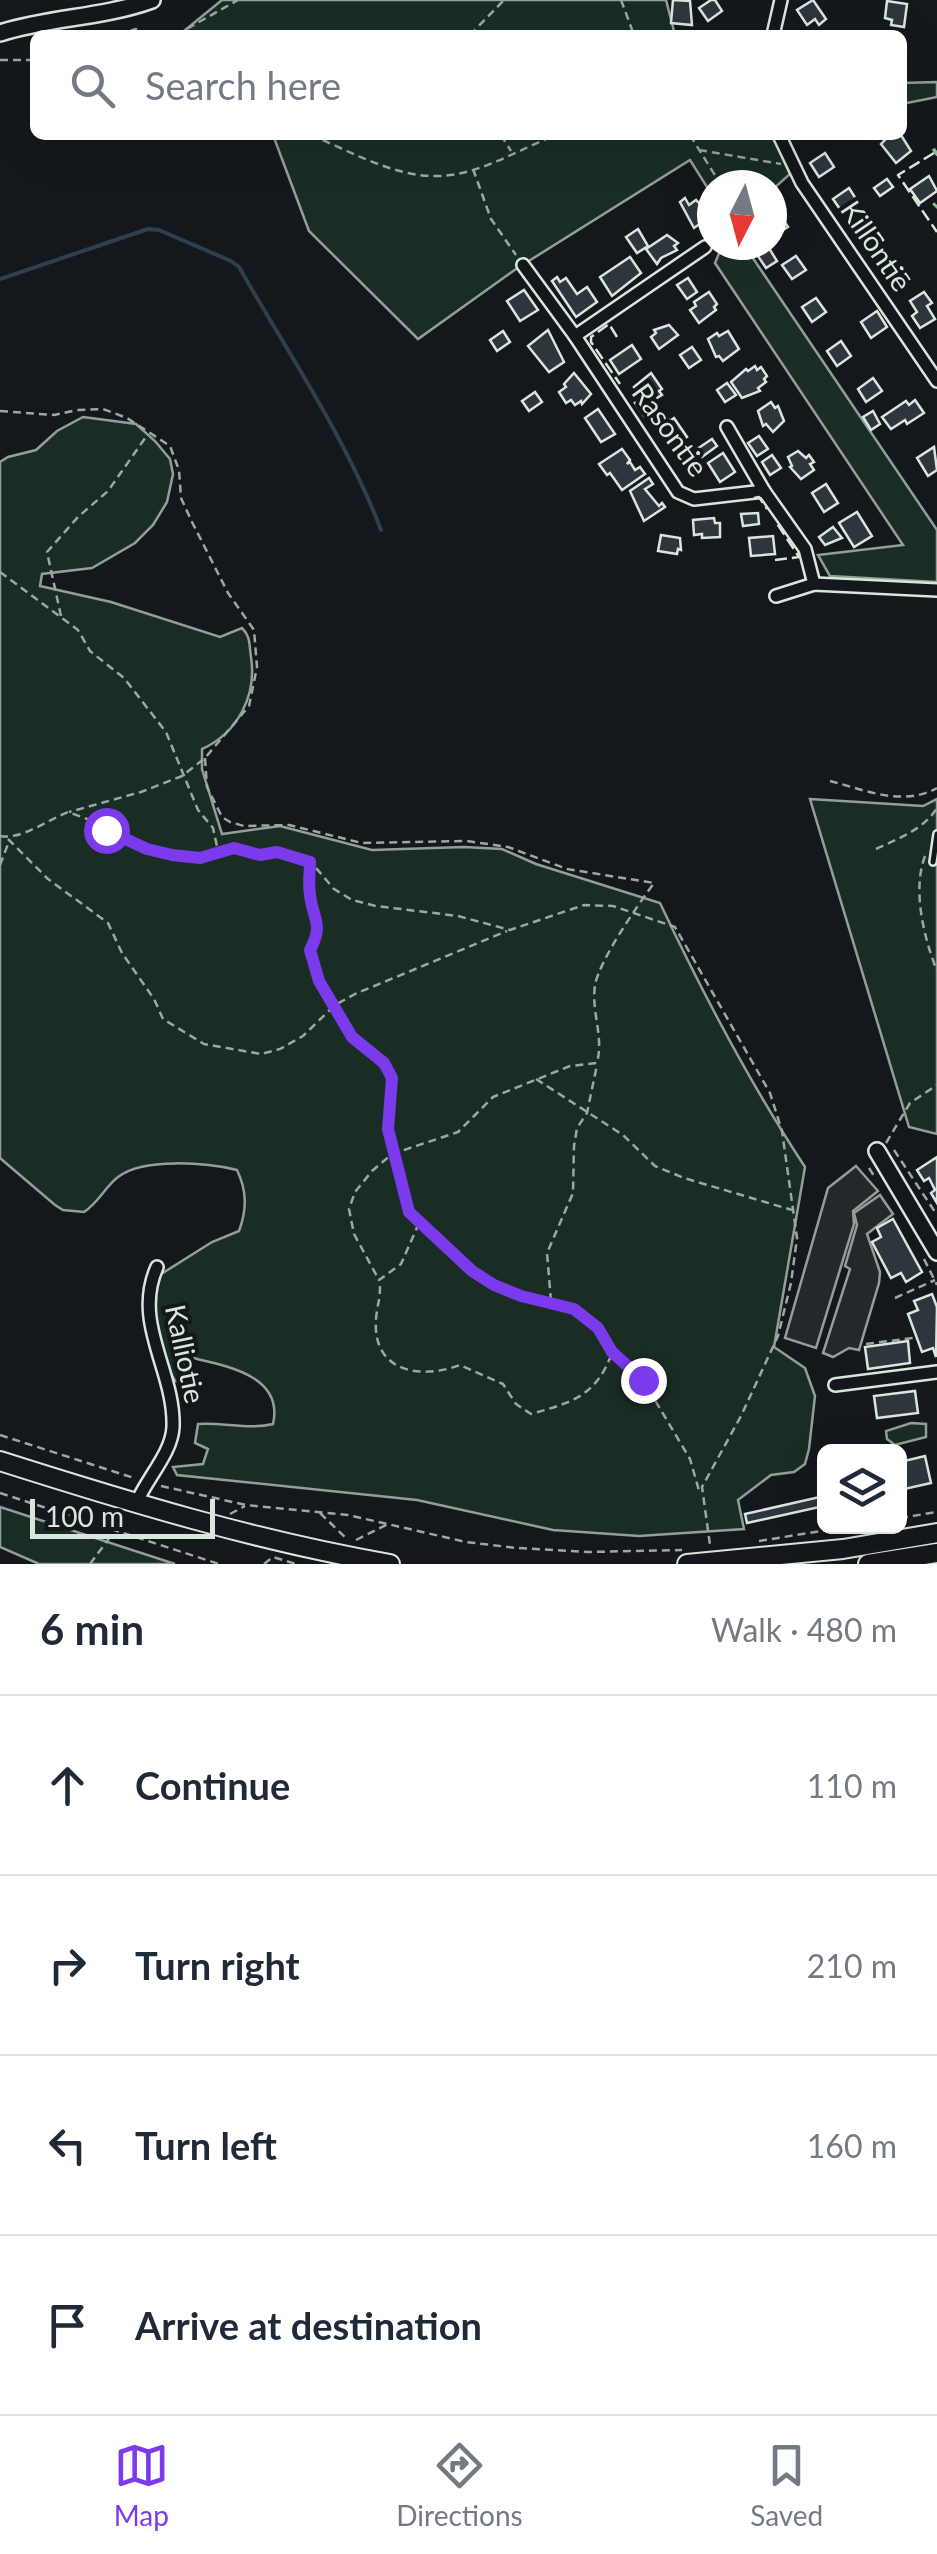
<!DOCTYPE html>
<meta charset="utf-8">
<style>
:root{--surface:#fff;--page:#f2f2f3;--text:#1f2937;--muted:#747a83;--line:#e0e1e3;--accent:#7c3aed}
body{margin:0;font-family:Lato,sans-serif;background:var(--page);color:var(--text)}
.controls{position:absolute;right:30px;bottom:30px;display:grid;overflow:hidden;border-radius:15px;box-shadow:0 10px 40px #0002}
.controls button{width:90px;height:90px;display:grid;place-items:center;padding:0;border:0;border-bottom:2px solid var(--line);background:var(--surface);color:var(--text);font:50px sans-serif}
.compass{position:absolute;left:697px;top:170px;width:90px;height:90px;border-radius:50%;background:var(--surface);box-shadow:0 10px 40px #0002;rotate:186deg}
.scale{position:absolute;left:30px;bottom:25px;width:185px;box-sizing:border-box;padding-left:10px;border:5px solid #d8e6dc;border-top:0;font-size:28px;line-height:35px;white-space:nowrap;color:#d8e6dc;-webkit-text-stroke:8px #14181c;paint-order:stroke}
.stop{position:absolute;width:30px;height:30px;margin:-22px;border:8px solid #7c3aed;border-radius:50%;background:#fff}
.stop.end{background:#7c3aed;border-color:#fff;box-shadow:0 2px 10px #0008}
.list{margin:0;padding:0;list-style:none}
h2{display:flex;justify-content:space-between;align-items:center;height:130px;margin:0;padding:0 40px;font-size:42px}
h2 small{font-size:32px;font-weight:400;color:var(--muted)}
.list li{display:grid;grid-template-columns:65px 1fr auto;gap:30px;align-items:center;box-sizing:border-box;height:180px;padding:0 40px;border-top:2px solid var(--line)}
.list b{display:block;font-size:38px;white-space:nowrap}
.list em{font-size:32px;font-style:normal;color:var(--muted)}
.icon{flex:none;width:55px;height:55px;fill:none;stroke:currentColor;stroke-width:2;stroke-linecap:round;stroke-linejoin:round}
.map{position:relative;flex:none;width:937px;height:1564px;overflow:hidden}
.search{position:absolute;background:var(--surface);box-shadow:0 10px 40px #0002;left:30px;right:30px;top:30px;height:110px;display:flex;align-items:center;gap:25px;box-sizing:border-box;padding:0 35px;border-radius:15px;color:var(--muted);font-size:38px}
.sheet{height:850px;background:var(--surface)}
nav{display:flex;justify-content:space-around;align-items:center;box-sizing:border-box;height:140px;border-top:2px solid var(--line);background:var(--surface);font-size:28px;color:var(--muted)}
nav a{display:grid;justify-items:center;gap:5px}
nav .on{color:var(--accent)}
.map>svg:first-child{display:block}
.green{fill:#1a2d24;stroke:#939e99;stroke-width:2.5}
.parking{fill:#24282b;stroke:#939e99;stroke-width:2.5}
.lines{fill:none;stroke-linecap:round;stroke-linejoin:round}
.stream{stroke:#2f3f4d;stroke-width:4}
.building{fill:#2c363c;stroke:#d8e6dc;stroke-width:2.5}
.lane-casing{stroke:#d8e6dc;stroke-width:10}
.street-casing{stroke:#d8e6dc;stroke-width:16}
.secondary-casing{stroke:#d8e6dc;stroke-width:20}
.primary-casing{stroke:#d8e6dc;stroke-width:22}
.path{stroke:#9da8a2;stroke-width:2.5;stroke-dasharray:8 5;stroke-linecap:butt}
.lane{stroke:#14181c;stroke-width:5}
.street{stroke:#14181c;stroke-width:11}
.secondary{stroke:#14181c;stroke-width:15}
.primary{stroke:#14181c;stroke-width:18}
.hedge{stroke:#8ac095;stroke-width:8;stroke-dasharray:5 8;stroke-linecap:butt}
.fence{stroke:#d8e6dc;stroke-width:2.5;stroke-dasharray:12 5;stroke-linecap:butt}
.route{stroke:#7c3aed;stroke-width:12}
.labels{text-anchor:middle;stroke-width:8;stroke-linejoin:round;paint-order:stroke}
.street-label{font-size:28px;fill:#d8e6dc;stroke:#14181c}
</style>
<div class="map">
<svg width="937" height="1564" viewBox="0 0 937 1564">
<rect width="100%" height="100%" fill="#14181c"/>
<!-- green -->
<g class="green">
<polygon points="222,0 666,0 675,35 179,35"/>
<polygon points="937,82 937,97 902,104 902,83"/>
<polygon points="273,135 773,135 790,174 772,190 772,185 712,185 712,195 690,160 516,269 418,339 309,231"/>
<polygon points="719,245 744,245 937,530 937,582 830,576 818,555 903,545 715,263 720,251"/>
<path d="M83 417 136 424 155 441 170 459 173 474 167 502 153 525 135 543 92 568 42 574 40 586 111 602 220 637 242 628C251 637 249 645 251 657 257 695 238 733 202 749V769L222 834 280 826 372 850 464 847 502 849 536 864 660 903C703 994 749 1082 805 1167L774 1347 805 1368 815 1396 809 1449 805 1464 794 1472 771 1475 738 1500 744 1529 639 1536 553 1530 417 1500 177 1475 173 1467 203 1464 208 1449 195 1443 198 1424C222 1422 250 1430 273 1424 284 1376 227 1366 193 1358L184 1363 182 1381H175C157 1351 151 1310 158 1276L212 1242 239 1231C247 1209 247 1191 237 1170 208 1163 143 1157 118 1177 105 1187 99 1202 84 1212L63 1210 55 1205 0 1158V462L8 457 36 450 57 431Z"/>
<polygon points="810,799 923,806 937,799 937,1134 909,1127"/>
<polygon points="911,1423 926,1424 926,1437 895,1445 887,1439 886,1431"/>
<polygon points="0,1507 175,1564 39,1564 0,1547"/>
</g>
<!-- parking -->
<g class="parking">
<polygon points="856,1166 878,1191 853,1211 854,1224 816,1348 785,1338 828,1188"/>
<polygon points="880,1195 893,1214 867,1234 880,1272 879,1283 859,1350 849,1348 833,1357 823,1353 850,1269 845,1266 857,1225 854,1213"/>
</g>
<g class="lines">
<!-- stream -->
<path class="stream" d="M0 279 148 229 159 230 231 261 239 267C288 353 346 438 381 530"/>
</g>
<!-- building -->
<g class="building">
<polygon points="673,0 690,1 692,25 671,23"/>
<polygon points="711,0 715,0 722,11 708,21 699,8"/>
<polygon points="813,0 826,19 819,25 815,19 807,25 797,10"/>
<polygon points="887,1 907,4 904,27 891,25 892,20 885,18"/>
<polygon points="881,135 901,135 911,151 896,163 881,144 885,140"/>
<polygon points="825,153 834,167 819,177 810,163"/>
<polygon points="929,176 937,191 920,203 910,189"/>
<polygon points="887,179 893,187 880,196 874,188"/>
<polygon points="849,188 858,202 842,212 833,199"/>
<polygon points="685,198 689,205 696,200 700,204 706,200 712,215 694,228 680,202"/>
<polygon points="777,211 788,227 772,237 772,214"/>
<polygon points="874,227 883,240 868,250 859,237"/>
<polygon points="638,229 648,246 637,253 626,237"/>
<polygon points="667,235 678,243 674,246 677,250 661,258 657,264 646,249"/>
<polygon points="754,245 767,245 777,261 766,268 752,247"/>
<polygon points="796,256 806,270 792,279 782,265"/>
<polygon points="630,257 641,273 612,296 600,277"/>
<polygon points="900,266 909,279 894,289 885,276"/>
<polygon points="557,277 560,282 566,278 577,294 587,287 597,302 576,317 552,281"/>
<polygon points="688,278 697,292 687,299 677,285"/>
<polygon points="524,290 538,310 520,321 507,301"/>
<polygon points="709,292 717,304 714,307 716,310 699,323 690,310 696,306 694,302"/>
<polygon points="924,292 932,303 927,306 935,319 920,328 912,316 917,312 910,301"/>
<polygon points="816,298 826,312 812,322 802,307"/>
<polygon points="877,311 887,327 871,338 861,322"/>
<polygon points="669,325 678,335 659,349 651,337 656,333 654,330"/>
<polygon points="548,330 564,362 549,372 528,346"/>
<polygon points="503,331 510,342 497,351 490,340"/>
<polygon points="728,331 739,349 723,361 719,356 716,357 708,339 717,333 719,336"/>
<polygon points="841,341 851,356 837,366 827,351"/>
<polygon points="632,345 641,359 619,374 610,360"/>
<polygon points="692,347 701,360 689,368 680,355"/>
<polygon points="755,366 757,370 761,367 767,376 764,379 766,382 758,388 760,391 742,398 731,382 746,369 748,371"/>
<polygon points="574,373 591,394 582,404 581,401 575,405 571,400 566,403 559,392 566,387 564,384"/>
<polygon points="651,373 662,389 659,391 662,395 652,401 657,408 644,416 635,403 642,399 634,394 637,391 634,387"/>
<polygon points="873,378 882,391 866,402 858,389"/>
<polygon points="727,383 736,395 725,402 717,390"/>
<polygon points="535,392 542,402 529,411 522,401"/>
<polygon points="915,400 924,413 907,424 905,420 891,429 882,417 906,401 909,405"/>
<polygon points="771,402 775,408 778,406 784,421 773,432 766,424 763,426 758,411"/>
<polygon points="598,409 615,434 601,442 585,418"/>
<polygon points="873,411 880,424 871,430 863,417"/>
<polygon points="668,418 670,421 674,418 687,437 673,446 662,436 665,434 661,427 665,425 663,421"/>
<polygon points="759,436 768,449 757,456 748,443"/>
<polygon points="712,439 717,446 702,457 697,449"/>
<polygon points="934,447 937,470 928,476 917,458"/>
<polygon points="622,449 630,460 627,464 630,462 635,470 640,467 645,474 622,490 610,473 607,475 599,464"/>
<polygon points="798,451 806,458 809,455 814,462 810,464 814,470 801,479 790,467 792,466 788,457"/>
<polygon points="723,453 735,472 720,482 708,463"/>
<polygon points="772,455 781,468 770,475 762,462"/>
<polygon points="649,478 653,484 645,489 659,506 662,503 665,507 644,521 630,491"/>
<polygon points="826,484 838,503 824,512 812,493"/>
<polygon points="857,512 872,536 854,547 839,523"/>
<polygon points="758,513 759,524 743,526 741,514"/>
<polygon points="714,518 715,523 720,523 720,537 702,538 702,534 694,535 693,520"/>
<polygon points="833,527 842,538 825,545 819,537"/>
<polygon points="661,535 680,538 681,550 678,549 677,554 658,551"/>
<polygon points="773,536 775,554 751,556 749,538"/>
<polygon points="937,1157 937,1203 931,1193 935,1190 929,1178 924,1181 917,1170"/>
<polygon points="893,1219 922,1272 906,1282 901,1273 891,1278 872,1242 881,1237 877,1228"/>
<polygon points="932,1294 937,1307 936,1357 933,1348 922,1352 908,1314 918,1310 914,1301"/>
<polygon points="908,1341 910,1363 868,1369 865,1347"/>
<polygon points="915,1391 918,1413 877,1418 874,1396"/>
<polygon points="925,1456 931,1483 900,1490 900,1462"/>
<polygon points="824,1496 824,1506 747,1523 745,1514"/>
</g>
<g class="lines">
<defs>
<polyline id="lane" points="933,862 937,834"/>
<g id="street">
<polyline points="773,35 781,0"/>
<polyline points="779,135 802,183 937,381"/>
<polyline points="705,247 575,336 678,492 694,499 764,491 805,549 814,584"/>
<polyline points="523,265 575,336"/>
<polyline points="727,427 764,491"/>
<polyline points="776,596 814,584 937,590"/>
<polyline points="835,1385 937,1372"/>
<path d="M136 1504C146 1479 172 1453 173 1427 175 1371 132 1323 157 1267"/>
</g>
<g id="secondary">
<path d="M0 33C50 17 102 18 152 0"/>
<polyline points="877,1151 937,1252"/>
</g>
<g id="primary">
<path d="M0 1461C129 1502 257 1541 390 1564"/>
<polyline points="687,1564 843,1549 937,1533"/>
<polyline points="868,1564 937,1553"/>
</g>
</defs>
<!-- lane casing -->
<use href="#lane" class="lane-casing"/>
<!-- street casing -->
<use href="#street" class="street-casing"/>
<!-- secondary casing -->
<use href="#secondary" class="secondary-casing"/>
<!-- primary casing -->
<use href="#primary" class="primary-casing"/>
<!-- path -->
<g class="path">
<polyline points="621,0 634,35"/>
<polyline points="117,35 136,29 145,35"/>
<polyline points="176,35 238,0"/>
<polyline points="470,35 504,0"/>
<polyline points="0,60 35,60"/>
<path d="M311 135C350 151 394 177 437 176 478 176 519 149 556 135"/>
<polyline points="501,135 511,151"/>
<polyline points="690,135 721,185"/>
<polyline points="699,150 781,164"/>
<polyline points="473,169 491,219 516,255"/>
<polyline points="0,411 54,415 77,410 103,409 127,418 170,446 179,470 181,498 192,522 228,593 254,630 257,667 249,706 205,758 182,776 141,792 69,812"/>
<polyline points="0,572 78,630 90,651 124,678 166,732 198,810 213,828 218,851"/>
<polyline points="61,616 47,552 78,517 108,491 148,434"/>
<path d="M205 758 207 787 222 817 230 822 244 826 289 825 362 843 467 841 508 847 567 869 654 883C638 905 600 959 595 985 591 1012 604 1036 597 1063L570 1066 493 1097 458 1132 392 1154 372 1171 355 1192 349 1209 354 1234 379 1280"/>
<path d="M830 781C865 790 903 807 937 788"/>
<path d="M0 836C21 840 48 820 68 812L98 823 106 830 147 849 172 855 200 858 234 848 260 855 277 852 292 856 310 861 334 889 352 900 376 906 458 916 510 930 584 905 613 906 675 927 770 1093 782 1131 797 1238 791 1283 778 1336 741 1416 702 1487 710 1545"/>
<polyline points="8,839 48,879 108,923 122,953 154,999 163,1019 204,1044 261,1054 280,1049 303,1036 335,1005 355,994 507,931"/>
<path d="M876 849C899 838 923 830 937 808"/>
<path d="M925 856C912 890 924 938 937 971"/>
<path d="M310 863C310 873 308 885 310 896 313 920 324 925 310 950L319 981 352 1037 384 1063 393 1078 388 1129 409 1212 472 1271 521 1296 574 1309 597 1329 612 1352 643 1380 690 1459 700 1494"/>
<polyline points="0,865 8,844"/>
<polyline points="536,1079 623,1135 655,1166 684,1178 792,1210"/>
<polyline points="886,1143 910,1103 937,1085"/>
<polyline points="894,1150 937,1215"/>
<polyline points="869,1168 874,1176"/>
<path d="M419 1223 401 1264 379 1280C382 1294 377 1305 376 1319 372 1372 420 1380 460 1365L503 1384 516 1404 531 1414C573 1402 596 1396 612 1353"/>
<polyline points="924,1259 937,1285"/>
<polyline points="895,1298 935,1280"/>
<polyline points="551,1301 547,1253 573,1193 574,1146 577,1128 587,1113 597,1065"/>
<polyline points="866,1344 913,1338"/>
<polyline points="0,1435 134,1478"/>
<polyline points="821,1480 824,1493"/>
<polyline points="161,1486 246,1505 348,1515 466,1542 517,1548 588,1552 682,1550"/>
<polyline points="0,1493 219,1564"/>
<polyline points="320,1513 347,1539"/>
<polyline points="230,1514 245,1506"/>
<polyline points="900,1518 937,1512"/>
<polyline points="356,1540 388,1524"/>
<polyline points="759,1541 852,1526"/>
<polyline points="90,1564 113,1533"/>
<polyline points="264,1564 273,1557 296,1564"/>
</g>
<!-- lane -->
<use href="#lane" class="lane"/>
<!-- street -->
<use href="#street" class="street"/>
<!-- secondary -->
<use href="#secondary" class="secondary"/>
<!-- primary -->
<use href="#primary" class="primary"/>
<!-- hedge -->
<g class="hedge">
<polyline points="934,153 937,151"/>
<polyline points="935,207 937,205"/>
</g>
<!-- fence -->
<g class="fence">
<polyline points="934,153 898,175 937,232"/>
<polyline points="617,337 609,324 591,337 591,342 620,384"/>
<polyline points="754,498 759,497 767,509"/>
<polyline points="775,560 799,557 776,522"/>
</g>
</g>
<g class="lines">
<!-- route -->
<path class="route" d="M106 830 147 849 172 855 200 858 234 848 260 855 277 852 310 862C310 872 308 884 310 895 313 920 324 924 310 950L319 981 352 1037 384 1063 392 1078 388 1129 409 1212 472 1271 494 1285 521 1296 574 1309 598 1328 612 1352 643 1380"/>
</g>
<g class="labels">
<!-- street labels -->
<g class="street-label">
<text transform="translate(876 246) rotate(56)" y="10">Killontie</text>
<text transform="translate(670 430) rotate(54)" y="10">Rasontie</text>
<text transform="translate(185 1354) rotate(78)" y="10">Kalliotie</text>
</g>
</g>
</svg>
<div class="controls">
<button><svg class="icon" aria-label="layers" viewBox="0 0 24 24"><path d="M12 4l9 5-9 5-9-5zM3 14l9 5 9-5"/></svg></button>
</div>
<svg class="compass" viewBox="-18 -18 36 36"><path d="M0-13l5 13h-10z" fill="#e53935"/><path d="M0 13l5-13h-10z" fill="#747a83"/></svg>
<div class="scale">100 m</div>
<div class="stop" style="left:106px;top:830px"></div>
<div class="stop end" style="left:643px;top:1380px"></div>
<div class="search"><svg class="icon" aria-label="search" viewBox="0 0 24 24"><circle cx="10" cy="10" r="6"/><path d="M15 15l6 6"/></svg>Search here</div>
</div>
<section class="sheet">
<h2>6 min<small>Walk · 480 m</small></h2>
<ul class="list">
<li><svg class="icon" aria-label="ahead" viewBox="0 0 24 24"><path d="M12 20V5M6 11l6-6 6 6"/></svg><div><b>Continue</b></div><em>110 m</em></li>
<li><svg class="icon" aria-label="right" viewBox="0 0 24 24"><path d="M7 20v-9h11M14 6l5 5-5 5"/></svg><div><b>Turn right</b></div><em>210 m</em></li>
<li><svg class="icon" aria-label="left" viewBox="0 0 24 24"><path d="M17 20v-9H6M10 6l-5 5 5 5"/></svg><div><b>Turn left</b></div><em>160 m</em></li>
<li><svg class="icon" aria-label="arrive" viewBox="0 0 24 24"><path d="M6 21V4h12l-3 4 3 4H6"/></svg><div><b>Arrive at destination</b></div></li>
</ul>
</section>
<nav>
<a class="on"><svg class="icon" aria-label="map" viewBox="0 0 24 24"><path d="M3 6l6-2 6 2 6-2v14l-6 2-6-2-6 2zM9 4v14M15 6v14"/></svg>Map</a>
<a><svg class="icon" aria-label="directions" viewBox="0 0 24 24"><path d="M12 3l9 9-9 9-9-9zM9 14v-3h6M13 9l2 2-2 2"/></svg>Directions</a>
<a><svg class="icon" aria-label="saved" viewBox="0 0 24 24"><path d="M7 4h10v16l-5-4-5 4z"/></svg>Saved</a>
</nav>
